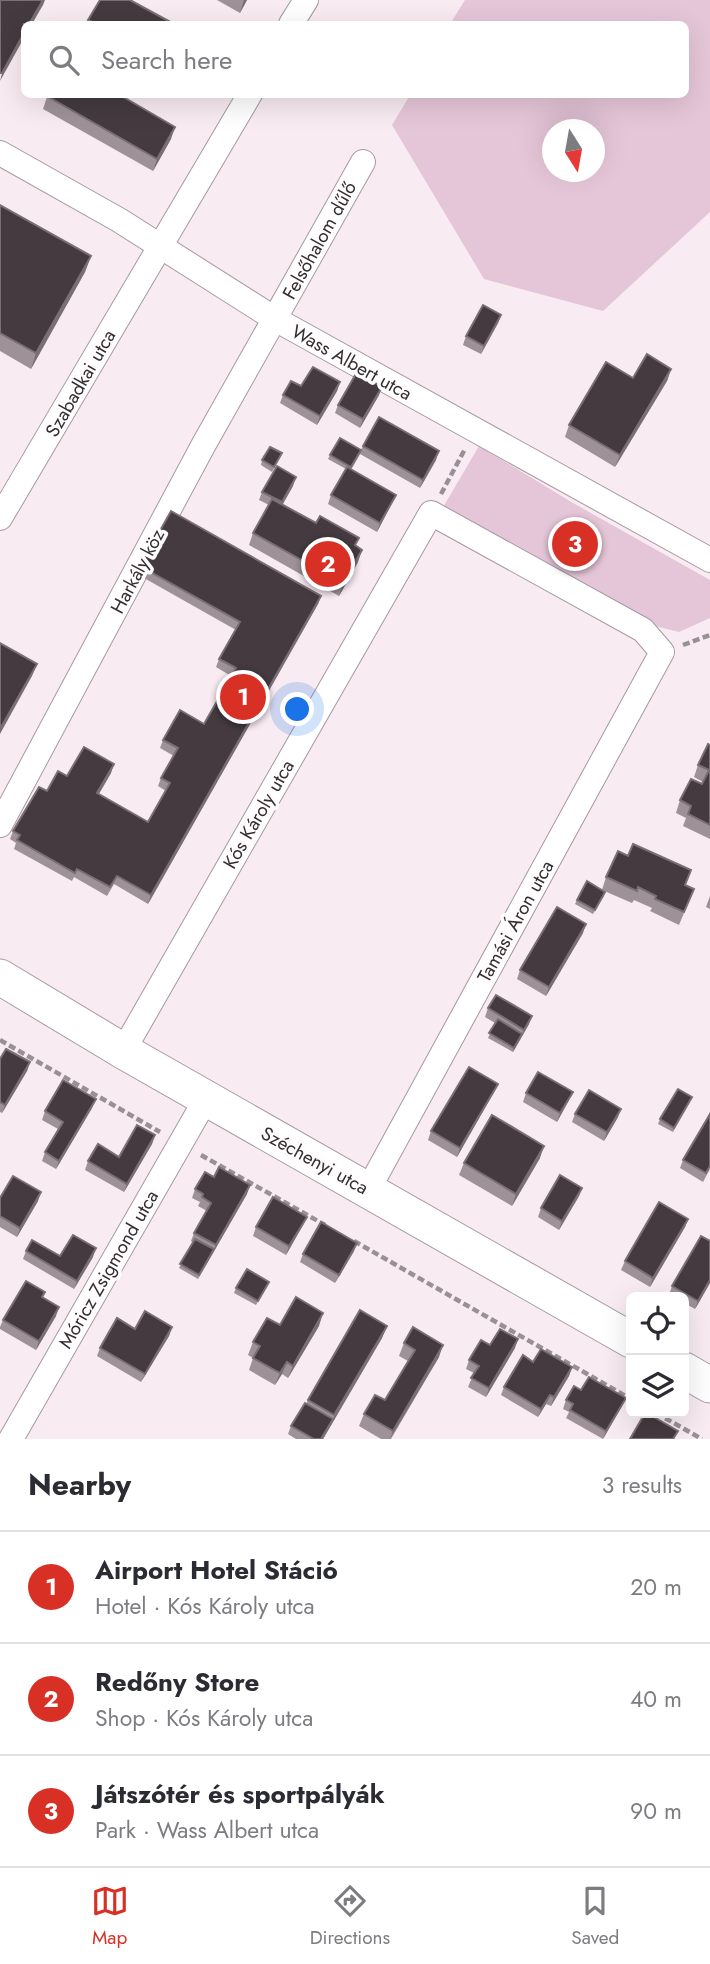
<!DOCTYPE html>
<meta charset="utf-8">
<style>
:root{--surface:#fff;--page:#f2f2f3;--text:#2b2b33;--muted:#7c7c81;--line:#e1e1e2;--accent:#d93025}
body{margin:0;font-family:Jost,sans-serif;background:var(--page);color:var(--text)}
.controls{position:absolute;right:21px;bottom:21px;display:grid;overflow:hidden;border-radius:10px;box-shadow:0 7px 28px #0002}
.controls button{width:63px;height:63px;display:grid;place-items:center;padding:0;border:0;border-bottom:2px solid var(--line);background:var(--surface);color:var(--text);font:35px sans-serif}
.compass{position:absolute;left:542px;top:119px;width:63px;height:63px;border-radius:50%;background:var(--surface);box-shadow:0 7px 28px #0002;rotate:169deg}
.you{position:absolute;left:298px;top:710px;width:24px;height:24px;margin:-18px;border:5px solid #fff;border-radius:50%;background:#1a73e8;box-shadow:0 0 0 10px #1a73e833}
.badge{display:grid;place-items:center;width:46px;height:46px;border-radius:50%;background:var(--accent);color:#fff;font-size:23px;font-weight:700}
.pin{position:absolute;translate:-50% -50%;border:4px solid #fff;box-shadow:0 2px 7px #0006}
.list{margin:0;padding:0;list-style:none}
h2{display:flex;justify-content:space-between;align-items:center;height:91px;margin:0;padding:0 28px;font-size:30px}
h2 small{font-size:23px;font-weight:400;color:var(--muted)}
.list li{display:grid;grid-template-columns:46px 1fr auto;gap:21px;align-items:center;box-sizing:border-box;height:112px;padding:0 28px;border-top:2px solid var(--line)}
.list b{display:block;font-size:26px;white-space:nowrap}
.list p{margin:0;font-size:23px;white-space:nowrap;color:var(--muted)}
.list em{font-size:23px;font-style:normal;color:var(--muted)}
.icon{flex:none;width:38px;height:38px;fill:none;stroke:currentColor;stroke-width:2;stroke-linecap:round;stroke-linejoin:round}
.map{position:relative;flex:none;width:710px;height:1439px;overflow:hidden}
.search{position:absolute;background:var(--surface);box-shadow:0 7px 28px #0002;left:21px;right:21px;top:21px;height:77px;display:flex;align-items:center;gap:18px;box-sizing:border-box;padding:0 24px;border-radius:10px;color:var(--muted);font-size:26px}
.sheet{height:427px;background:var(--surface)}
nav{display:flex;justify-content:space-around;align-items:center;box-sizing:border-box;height:98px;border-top:2px solid var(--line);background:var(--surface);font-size:19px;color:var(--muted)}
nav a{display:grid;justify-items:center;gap:4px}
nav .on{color:var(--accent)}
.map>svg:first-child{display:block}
.green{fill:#e5c6d8;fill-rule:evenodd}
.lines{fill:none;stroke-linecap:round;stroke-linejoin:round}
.street-casing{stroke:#a599a0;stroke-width:26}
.secondary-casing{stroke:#a599a0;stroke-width:37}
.path{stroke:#999095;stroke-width:4.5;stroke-dasharray:7 3.5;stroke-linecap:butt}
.street{stroke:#fff;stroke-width:24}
.secondary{stroke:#fff;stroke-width:35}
.wall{fill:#9e9298}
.shaded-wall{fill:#7a6f75}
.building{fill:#443a3f;stroke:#7a6f75;stroke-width:2}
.labels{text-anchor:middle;stroke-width:7;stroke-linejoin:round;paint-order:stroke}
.street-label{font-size:19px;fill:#332e31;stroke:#fefcfd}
</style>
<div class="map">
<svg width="710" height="1439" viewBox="0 0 710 1439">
<rect width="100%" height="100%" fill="#f8ebf2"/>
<!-- green -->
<g class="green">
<path d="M465 0H710V212L603 311 484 279 392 125 410 95 686 94V24H450ZM552 130H594V172H552Z"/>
<polygon points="479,446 573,503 710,580 710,618 679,632 647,624 442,509"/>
</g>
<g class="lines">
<defs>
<g id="street">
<polyline points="291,24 306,0"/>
<polyline points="0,153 119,220 275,319 710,560"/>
<polyline points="0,518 250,94"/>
<polyline points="0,825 204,444 363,162"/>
<polyline points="123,1051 431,513 643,630 662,652 368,1190"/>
<polyline points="11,1439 206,1099"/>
</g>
<g id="secondary">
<polyline points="0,977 123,1051 631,1340"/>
<polyline points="684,1370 710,1385"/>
</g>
</defs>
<!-- street casing -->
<use href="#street" class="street-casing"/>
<!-- secondary casing -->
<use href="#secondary" class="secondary-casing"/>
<!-- path -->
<g class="path">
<polyline points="441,494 465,449"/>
<polyline points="683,645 710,635"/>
<polyline points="0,1040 160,1132"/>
<polyline points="201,1155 325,1225"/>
<polyline points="354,1241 631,1399"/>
<polyline points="656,1413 702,1439"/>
</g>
<!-- street -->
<use href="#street" class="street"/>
<!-- secondary -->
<use href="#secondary" class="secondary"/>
</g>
<!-- wall -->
<g class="wall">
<polygon points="217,0 247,0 240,13"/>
<polygon points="88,20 174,24 87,24"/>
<polygon points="48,94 171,139 153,171 43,109"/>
<polygon points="0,205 91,256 85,272 31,369 0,351"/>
<polygon points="501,315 498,323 481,354 463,345 466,336"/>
<polygon points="671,369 667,381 615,467 565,437 569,425 633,378"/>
<polygon points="340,382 337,391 317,425 280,403 283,395 301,386"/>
<polygon points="379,395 360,428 335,413 338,405"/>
<polygon points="363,446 436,460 420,488 360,454 351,470 392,503 377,532 328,504 331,495 346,469 328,459 330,455 361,450"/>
<polygon points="280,457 272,472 261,465 262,460"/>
<polygon points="293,486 282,505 356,546 358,562 339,596 249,545 253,533 269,505 259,500 262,492"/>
<polygon points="140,566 321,596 318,604 148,904 114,884 107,896 74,877 72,881 14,849 16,843 10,839 13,831 47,791 67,776 111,773 99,794 148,822 166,791 158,786 161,778 174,756 160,748 163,740 204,724 231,676 216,667 219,659 236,630 137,574"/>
<polygon points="710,745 710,839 683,826 686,818 676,813 680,800 702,784 703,782 694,777 698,765"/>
<polygon points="606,877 686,886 694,889 679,925 650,911 652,908 634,900 632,903 602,890"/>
<polygon points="604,896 593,914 575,904 577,900"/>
<polygon points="710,896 710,909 706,907"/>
<polygon points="583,933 546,996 517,979 520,970"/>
<polygon points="488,1008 529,1024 513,1052 488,1038 495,1023 485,1017"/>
<polygon points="0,1059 30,1062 27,1071 2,1113 0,1112"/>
<polygon points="494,1092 457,1157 428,1140 431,1131"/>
<polygon points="526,1093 569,1100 557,1122 523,1102"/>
<polygon points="692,1097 673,1132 658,1124 660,1119"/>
<polygon points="92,1108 56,1169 42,1161 45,1152 58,1129 42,1120 45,1111"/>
<polygon points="575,1114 618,1117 604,1141 572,1122"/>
<polygon points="155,1135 152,1144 124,1192 85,1170 88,1161 119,1157"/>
<polygon points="540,1158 512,1206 459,1175 464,1163"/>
<polygon points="683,1160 710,1169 703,1182 680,1168"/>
<polygon points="214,1177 247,1194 198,1279 179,1268 193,1243 191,1241 194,1233 207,1211 198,1206 200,1202 192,1198 195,1189"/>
<polygon points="582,1188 579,1196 559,1230 538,1217 541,1208"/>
<polygon points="0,1198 38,1201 17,1237 0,1227"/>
<polygon points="307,1217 303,1225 286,1255 253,1236 256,1227"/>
<polygon points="688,1219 685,1227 650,1287 621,1270 625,1261"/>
<polygon points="26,1251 60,1256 93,1257 74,1289 23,1259"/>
<polygon points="354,1251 335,1283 300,1262 303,1254"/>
<polygon points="269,1282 256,1305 234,1293 236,1288"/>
<polygon points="710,1283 695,1309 684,1303 684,1297 674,1297 669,1295 672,1286"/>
<polygon points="45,1292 43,1297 56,1316 36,1350 0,1329 0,1327 3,1320"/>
<polygon points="280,1325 319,1326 288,1378 282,1374 275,1385 249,1370 253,1358 248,1355 253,1342"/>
<polygon points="387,1326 382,1338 323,1439 296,1439 288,1434 291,1426 306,1404 308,1400"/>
<polygon points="172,1327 169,1336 141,1382 97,1356 100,1348 135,1329"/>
<polygon points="404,1343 439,1357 391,1439 381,1439 359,1426 364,1414 385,1400 408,1361 399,1356"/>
<polygon points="490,1345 515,1348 486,1397 468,1387 474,1373 466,1369 469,1360"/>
<polygon points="533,1362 572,1367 569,1376 551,1406 546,1404 538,1417 501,1395 504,1387"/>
<polygon points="581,1390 622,1406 603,1439 566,1418 569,1412 563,1409 566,1400"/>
</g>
<!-- shaded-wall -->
<g class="shaded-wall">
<polygon points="43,0 45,0 43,5 32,24 29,24"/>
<polygon points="244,0 247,0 240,13"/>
<polygon points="24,33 24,38 0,81 2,73"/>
<polygon points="175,127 171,139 153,171 157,159"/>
<polygon points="91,256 85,272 31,369 36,353"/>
<polygon points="501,315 498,323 481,354 484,346"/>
<polygon points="671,369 667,381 615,467 620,455"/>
<polygon points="340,382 337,391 317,425 320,416"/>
<polygon points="382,387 379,395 360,428 363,419"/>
<polygon points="439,451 436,460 420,488 423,480"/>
<polygon points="296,477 293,486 279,511 282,502"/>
<polygon points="396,495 392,503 377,532 380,523"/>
<polygon points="362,550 358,562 339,596 343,583"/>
<polygon points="321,596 318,604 148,904 151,895"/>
<polygon points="37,664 32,676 0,734 0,729"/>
<polygon points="114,764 111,773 94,802 97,793"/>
<polygon points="586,924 583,933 546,996 549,987"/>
<polygon points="532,1016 529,1024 513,1052 514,1048"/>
<polygon points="30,1062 27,1071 2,1113 5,1105"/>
<polygon points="498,1084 494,1092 457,1157 460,1148"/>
<polygon points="573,1092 569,1100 557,1122 560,1113"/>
<polygon points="96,1099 92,1108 56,1169 59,1161"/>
<polygon points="621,1109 618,1117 604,1141 607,1132"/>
<polygon points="155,1135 152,1144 124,1192 127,1184"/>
<polygon points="544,1146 540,1158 512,1206 516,1194"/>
<polygon points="250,1185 247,1194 198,1279 216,1245"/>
<polygon points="582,1188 579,1196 559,1230 562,1221"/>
<polygon points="41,1192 38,1201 17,1237 20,1228"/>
<polygon points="307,1217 303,1225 286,1255 289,1246"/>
<polygon points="688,1219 685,1227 650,1287 653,1278"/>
<polygon points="357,1243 354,1251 335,1283 339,1275"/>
<polygon points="96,1248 93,1257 74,1289 77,1281"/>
<polygon points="710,1280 710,1283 695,1309 698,1301"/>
<polygon points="59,1307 56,1316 36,1350 39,1341"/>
<polygon points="323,1313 319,1326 288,1378 293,1366"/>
<polygon points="387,1326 382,1338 323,1439 321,1439"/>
<polygon points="172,1327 169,1336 141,1382 145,1374"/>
<polygon points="518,1339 515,1348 486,1397 489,1388"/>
<polygon points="443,1345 439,1357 390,1439 393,1431"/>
<polygon points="287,1362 282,1374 275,1385 280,1373"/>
<polygon points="572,1367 569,1376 551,1406 554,1397"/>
<polygon points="550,1395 546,1404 538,1417 541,1409"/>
<polygon points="626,1398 622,1406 603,1439 606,1431"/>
</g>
<!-- building -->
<g class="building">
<polygon points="0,0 43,0 29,24 24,24 24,33 2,73 0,73"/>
<polygon points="100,0 130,0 174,24 97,24 88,20"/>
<polygon points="48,94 118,94 175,127 157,159 47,96"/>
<polygon points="0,205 91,256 36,353 0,333"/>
<polygon points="483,305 501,315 484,346 466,336"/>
<polygon points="647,354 671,369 620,455 569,425 606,362 633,378"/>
<polygon points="313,367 340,382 320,416 283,395 291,381 301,386"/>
<polygon points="357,372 382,387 363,419 338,405"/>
<polygon points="379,417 439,451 423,480 363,446"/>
<polygon points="340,438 361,450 351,467 330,455"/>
<polygon points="270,447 282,453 274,467 262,460"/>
<polygon points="277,466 296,477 282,502 262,492"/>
<polygon points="347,467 396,495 380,523 331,495"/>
<polygon points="272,499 316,523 320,516 359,538 355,545 362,550 343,583 253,533"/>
<polygon points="171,511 321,596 151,895 117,876 110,887 77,869 75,873 17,840 20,835 13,831 39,787 47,791 58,771 67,776 84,747 114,764 97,793 148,822 170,783 161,778 178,748 163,740 180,710 204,724 236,668 219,659 240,622 140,566"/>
<polygon points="0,643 37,664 0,729"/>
<polygon points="708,744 710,745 710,825 688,814 691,806 680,800 691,779 702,784 709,770 698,765"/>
<polygon points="633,844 691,870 685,885 694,889 684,912 655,899 656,896 638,887 637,891 606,877 618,851 628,856"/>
<polygon points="587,881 605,892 595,910 577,900"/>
<polygon points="557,907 586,924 549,987 520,970"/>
<polygon points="496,995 532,1016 524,1030 488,1008"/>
<polygon points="498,1019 522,1034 514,1048 489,1033"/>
<polygon points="6,1049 30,1062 5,1105 0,1102 0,1059"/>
<polygon points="469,1067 498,1084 460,1148 431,1131"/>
<polygon points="538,1072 573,1092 560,1113 526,1093"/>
<polygon points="63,1080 96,1099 59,1161 45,1152 63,1122 45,1111"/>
<polygon points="678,1089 692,1097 674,1128 660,1119"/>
<polygon points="589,1090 621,1109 607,1132 575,1114"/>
<polygon points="710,1114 710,1166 706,1173 683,1160"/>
<polygon points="492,1115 544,1146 516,1194 464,1163"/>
<polygon points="137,1125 155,1135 127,1184 88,1161 98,1144 119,1157"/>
<polygon points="219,1167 250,1185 216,1245 194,1233 211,1203 202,1197 203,1194 195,1189 205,1172 214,1177"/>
<polygon points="560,1175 582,1188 562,1221 541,1208"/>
<polygon points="13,1176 41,1192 20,1228 0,1216 0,1198"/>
<polygon points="273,1197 307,1217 289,1246 256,1227"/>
<polygon points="659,1202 688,1219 653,1278 625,1261"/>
<polygon points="321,1222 357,1243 339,1275 303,1254"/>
<polygon points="73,1235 96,1248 77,1281 26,1251 32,1240 60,1256"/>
<polygon points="701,1236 710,1241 710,1280 698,1301 672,1286"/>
<polygon points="195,1239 214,1249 199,1275 180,1264"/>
<polygon points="247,1269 269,1282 258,1301 236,1288"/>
<polygon points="26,1281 45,1292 42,1297 59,1307 39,1341 3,1320"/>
<polygon points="296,1297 323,1313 293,1366 287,1362 280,1373 253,1358 260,1346 253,1342 267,1318 280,1325"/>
<polygon points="360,1310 387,1326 334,1415 308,1400"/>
<polygon points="145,1311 172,1327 145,1374 100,1348 117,1318 135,1329"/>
<polygon points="413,1327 443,1345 393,1431 364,1414 375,1395 385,1400 415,1350 404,1343"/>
<polygon points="500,1329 518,1339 489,1388 471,1378 479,1366 469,1360 481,1340 490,1345"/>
<polygon points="541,1349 572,1367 554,1397 550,1395 541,1409 504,1387 523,1355 533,1362"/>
<polygon points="589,1377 626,1398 606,1431 570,1410 573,1404 566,1400 574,1386 581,1390"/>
<polygon points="305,1403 333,1419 321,1439 314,1439 291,1426"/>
<polygon points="645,1413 647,1413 678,1431 673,1439 630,1439"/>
</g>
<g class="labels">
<!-- street labels -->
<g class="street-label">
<text transform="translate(319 240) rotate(-61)" y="7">Felsőhalom dűlő</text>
<text transform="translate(352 362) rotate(29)" y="7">Wass Albert utca</text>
<text transform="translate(80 383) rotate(-60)" y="7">Szabadkai utca</text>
<text transform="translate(137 571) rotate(-62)" y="7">Harkály köz</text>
<text transform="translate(258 814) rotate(-60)" y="7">Kós Károly utca</text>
<text transform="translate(515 921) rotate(-61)" y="7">Tamási Áron utca</text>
<text transform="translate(315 1160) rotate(29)" y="7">Széchenyi utca</text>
<text transform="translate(108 1269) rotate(-60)" y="7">Móricz Zsigmond utca</text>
</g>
</g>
</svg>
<div class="controls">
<button><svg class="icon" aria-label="locate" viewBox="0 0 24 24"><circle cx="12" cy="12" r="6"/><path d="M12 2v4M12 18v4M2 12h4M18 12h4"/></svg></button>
<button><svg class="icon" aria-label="layers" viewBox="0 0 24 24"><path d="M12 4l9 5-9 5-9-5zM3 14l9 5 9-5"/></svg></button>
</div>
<svg class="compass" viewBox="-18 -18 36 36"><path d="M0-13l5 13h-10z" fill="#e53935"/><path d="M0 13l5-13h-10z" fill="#7c7c81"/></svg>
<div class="you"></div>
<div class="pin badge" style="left:243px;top:697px">1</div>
<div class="pin badge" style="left:328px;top:564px">2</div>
<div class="pin badge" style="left:575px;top:544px">3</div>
<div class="search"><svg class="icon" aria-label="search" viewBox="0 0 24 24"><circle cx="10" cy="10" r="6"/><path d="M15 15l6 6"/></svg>Search here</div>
</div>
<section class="sheet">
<h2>Nearby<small>3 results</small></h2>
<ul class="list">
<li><span class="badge">1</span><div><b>Airport Hotel Stáció</b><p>Hotel · Kós Károly utca</p></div><em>20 m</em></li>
<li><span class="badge">2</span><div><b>Redőny Store</b><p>Shop · Kós Károly utca</p></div><em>40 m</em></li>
<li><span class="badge">3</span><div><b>Játszótér és sportpályák</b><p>Park · Wass Albert utca</p></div><em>90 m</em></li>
</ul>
</section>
<nav>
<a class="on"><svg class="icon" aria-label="map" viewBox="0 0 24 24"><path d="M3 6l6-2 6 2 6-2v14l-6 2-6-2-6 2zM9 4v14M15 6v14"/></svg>Map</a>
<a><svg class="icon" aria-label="directions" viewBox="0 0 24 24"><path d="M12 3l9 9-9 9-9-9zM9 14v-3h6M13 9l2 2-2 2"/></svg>Directions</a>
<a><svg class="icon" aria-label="saved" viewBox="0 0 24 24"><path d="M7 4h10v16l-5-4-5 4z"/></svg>Saved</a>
</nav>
